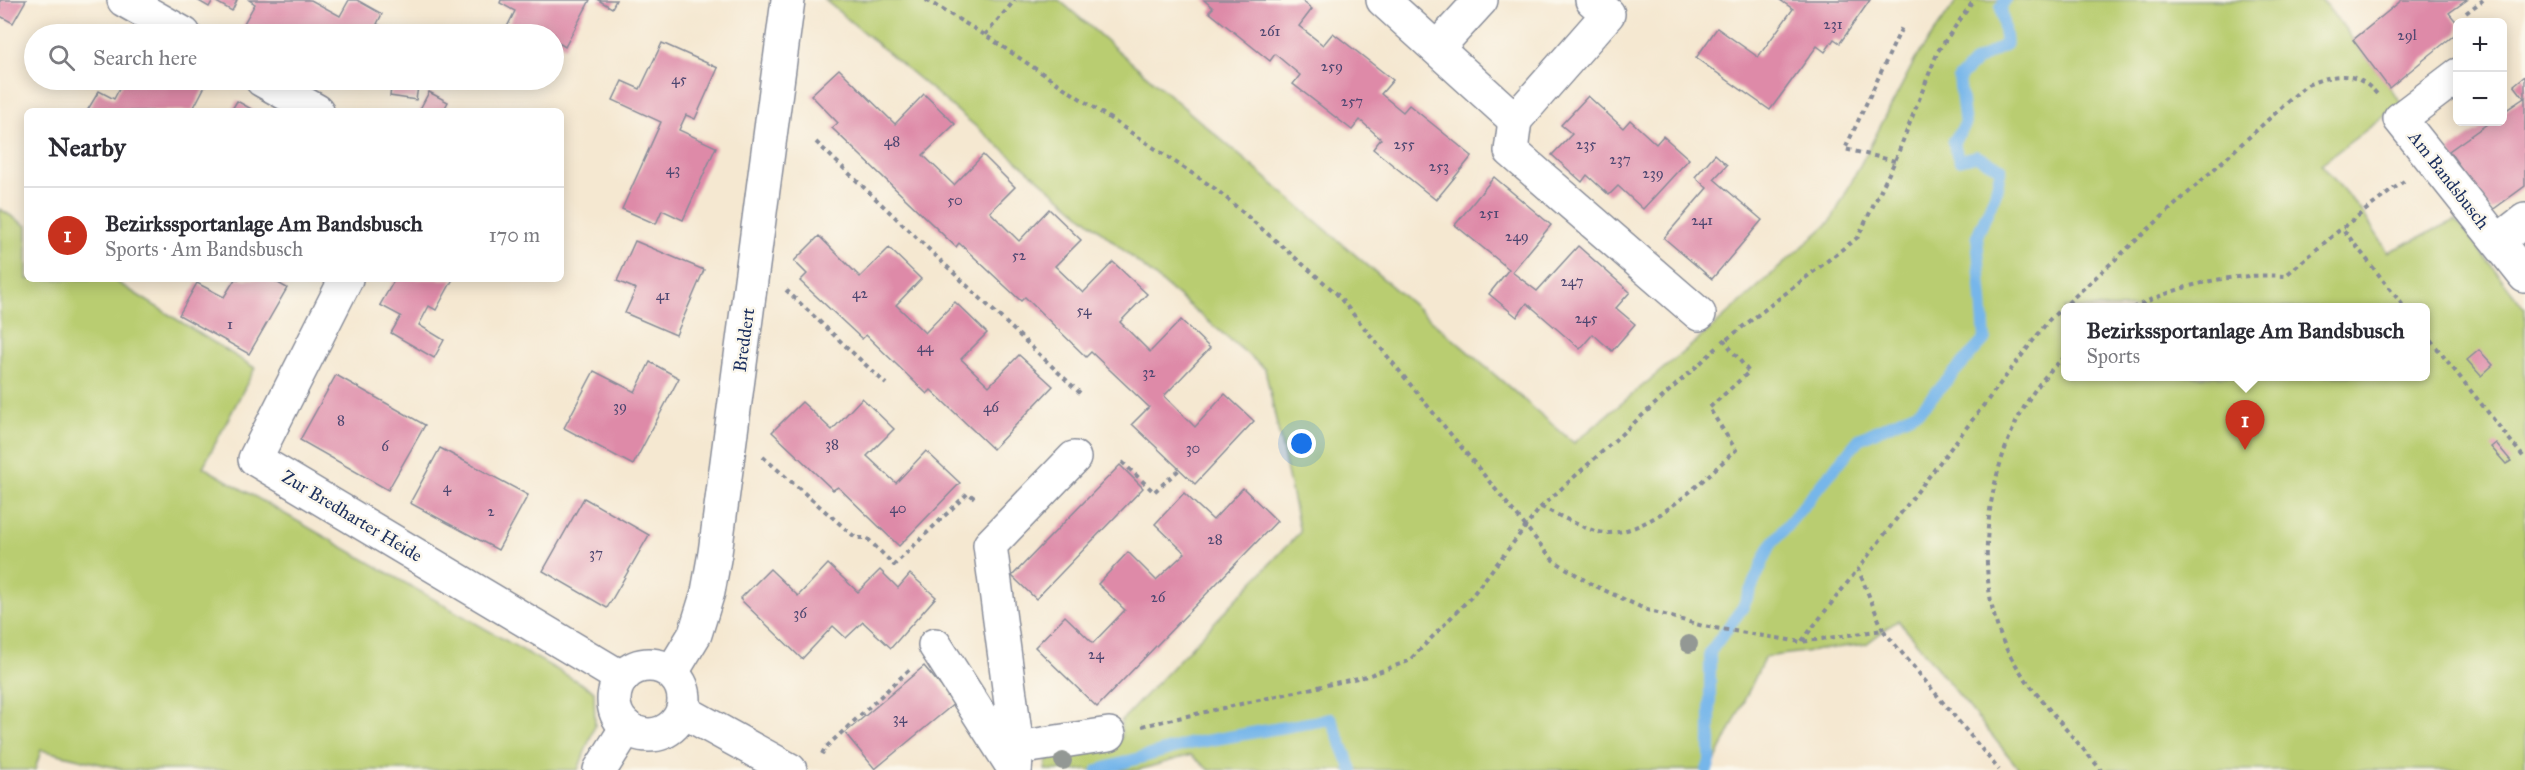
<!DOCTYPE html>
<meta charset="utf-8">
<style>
:root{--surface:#fff;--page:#f2f2f3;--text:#2b2b33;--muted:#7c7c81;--line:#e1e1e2;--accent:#c8321e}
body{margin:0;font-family:"IM FELL Great Primer",serif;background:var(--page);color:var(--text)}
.controls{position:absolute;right:18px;top:18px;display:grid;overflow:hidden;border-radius:9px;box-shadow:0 3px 15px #0003}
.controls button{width:54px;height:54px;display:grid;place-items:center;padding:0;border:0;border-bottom:2px solid var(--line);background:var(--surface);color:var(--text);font:30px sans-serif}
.you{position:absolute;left:1302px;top:444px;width:21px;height:21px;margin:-15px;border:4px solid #fff;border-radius:50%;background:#1a73e8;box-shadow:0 0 0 9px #1a73e833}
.badge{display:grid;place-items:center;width:39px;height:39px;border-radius:50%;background:var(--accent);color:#fff;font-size:20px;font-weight:700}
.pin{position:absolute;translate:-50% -50px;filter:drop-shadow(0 2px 3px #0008)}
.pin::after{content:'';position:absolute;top:32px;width:21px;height:18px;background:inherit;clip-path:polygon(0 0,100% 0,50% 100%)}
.popup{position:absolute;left:2061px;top:303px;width:369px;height:78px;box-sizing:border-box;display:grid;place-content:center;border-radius:9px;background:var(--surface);filter:drop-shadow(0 2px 4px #0005);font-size:20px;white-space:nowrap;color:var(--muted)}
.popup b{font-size:22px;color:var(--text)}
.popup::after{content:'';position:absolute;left:50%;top:100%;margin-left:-12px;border:12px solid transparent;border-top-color:var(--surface)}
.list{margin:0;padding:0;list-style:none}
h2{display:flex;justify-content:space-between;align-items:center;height:78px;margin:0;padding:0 24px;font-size:26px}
h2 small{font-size:20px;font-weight:400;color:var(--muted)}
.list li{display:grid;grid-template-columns:39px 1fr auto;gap:18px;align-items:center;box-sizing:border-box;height:96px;padding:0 24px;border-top:2px solid var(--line)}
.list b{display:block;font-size:22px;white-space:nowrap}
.list p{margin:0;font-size:20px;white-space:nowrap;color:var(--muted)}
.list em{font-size:20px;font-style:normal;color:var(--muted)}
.icon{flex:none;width:33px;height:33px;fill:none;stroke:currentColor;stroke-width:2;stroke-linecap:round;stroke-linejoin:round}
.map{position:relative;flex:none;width:2525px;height:770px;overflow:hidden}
.search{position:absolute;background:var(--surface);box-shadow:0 3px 15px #0003;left:24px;top:24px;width:540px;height:66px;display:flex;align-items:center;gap:15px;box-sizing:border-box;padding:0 21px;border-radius:33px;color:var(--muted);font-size:22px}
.panel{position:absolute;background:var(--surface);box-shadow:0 3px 15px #0003;left:24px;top:108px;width:540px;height:174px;border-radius:9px}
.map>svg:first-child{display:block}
.green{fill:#b9cd71;stroke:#6a7e68;stroke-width:1.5;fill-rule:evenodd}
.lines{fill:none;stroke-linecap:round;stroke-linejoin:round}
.stream{stroke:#76b6ea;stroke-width:12}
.building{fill:#de8aa8}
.minor-casing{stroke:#888c98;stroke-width:36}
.path{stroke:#888c98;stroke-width:4;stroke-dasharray:4.5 4.5;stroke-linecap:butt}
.minor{stroke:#fff;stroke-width:33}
.tree{fill:#939894}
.labels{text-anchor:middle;stroke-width:5;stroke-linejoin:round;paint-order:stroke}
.number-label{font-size:15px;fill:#4c4670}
.street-label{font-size:18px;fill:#1b2f5e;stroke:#fbf7ec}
</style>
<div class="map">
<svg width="2525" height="770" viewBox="0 0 2525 770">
<rect width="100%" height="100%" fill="#fbf7ec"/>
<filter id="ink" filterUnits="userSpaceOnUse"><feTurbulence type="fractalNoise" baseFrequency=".0167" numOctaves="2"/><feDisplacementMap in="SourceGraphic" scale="12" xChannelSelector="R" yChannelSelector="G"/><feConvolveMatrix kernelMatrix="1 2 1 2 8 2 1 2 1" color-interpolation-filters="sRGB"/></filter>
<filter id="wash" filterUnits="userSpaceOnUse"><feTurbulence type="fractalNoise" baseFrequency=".008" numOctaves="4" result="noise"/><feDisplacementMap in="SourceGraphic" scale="24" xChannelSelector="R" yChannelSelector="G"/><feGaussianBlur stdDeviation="1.35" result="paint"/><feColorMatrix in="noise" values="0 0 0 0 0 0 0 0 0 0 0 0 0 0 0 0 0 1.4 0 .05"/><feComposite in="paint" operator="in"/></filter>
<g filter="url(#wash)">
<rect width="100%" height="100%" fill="#f5e8d1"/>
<!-- green -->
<g class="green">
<path d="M825 0H1059L1574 443 1712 328 1831 221 1916 58 1957 0H2322L2402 103 2321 164 2362 212 2388 252 2456 220 2525 309V770H2020L1898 620 1866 644 1765 657 1711 770H1209L1191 755 1138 770H1045L1047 759 1121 739V721L1300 532 1265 369ZM2065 308H2425V376H2065Z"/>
<polygon points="0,209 27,226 27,279 112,279 255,368 203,467 594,691 595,725 578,770 126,770 41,750 35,770 0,770"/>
</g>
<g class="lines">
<!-- stream -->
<g class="stream">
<polyline points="1098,770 1188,744 1331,719 1352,770"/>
<polyline points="1707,770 1710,761 1710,652 1743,607 1770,546 1859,439 1919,411 1985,339 1977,236 1995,195 2001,168 1976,156 1959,160 1953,142 1965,125 1959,78 1976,61 2006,44 2001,7 2005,0"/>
</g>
</g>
<g id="blocks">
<!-- building -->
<g class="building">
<polygon points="0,0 26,0 13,23 0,16"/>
<polygon points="197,0 237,0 232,11 213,0 209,7"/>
<polygon points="249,0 311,0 340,16 349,0 357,0 382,14 377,24 397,34 260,34 243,25 255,4"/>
<polygon points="501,0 590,0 565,47 554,40 554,34 543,34 527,26 522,34 507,27 515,11 500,3"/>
<polygon points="598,0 616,0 612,8"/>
<polygon points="1204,0 1301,0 1312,9 1299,26 1323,45 1333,33 1393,80 1381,94 1403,112 1409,105 1472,156 1436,200 1373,149 1381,139 1360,120 1352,130 1293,84 1300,75 1275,54 1270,61 1209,12 1213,8"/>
<polygon points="1780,0 1870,0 1840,43 1834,39 1825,52 1817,46 1770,110 1696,58 1717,28 1758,57 1793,9"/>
<polygon points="2402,0 2467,0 2449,13 2458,24 2458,32 2389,88 2353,40"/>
<polygon points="662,43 718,68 695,119 686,115 679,130 716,147 683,220 662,210 656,224 622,209 661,122 613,100 622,81 640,89"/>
<polygon points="839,69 895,124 924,94 955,124 923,155 954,185 983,155 1015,187 990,212 1019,241 1049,209 1081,240 1055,266 1083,293 1113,262 1147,294 1120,322 1150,352 1181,320 1210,348 1164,396 1195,427 1225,394 1254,421 1195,484 1132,424 1149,407 1091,352 1086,357 1025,297 1021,301 959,243 956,247 832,128 838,123 811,95"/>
<polygon points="2525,76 2525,186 2491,211 2449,151 2490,122 2502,122 2502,113 2524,98 2514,85"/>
<polygon points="124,80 193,80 205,86 192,111 87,111 99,91 114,99"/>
<polygon points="392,80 419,80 416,100 390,96"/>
<polygon points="429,92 448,102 443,111 419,111"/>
<polygon points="1588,96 1623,128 1630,120 1656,144 1663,136 1689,159 1643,209 1618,186 1609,195 1587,175 1582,182 1552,155 1572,134 1561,125"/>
<polygon points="237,101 255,111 231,111"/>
<polygon points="1715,154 1727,165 1714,179 1762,220 1712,279 1664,238 1707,188 1695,177"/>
<polygon points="1494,177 1551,225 1512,272 1537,291 1578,246 1630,292 1616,308 1635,324 1612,351 1593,334 1580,349 1527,303 1517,317 1489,294 1509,269 1455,225"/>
<polygon points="819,236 860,277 889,248 921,279 896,305 925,333 955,302 987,333 961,359 989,386 1019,355 1053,386 993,449 931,390 927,394 866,335 862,339 800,281 807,274 794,261"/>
<polygon points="635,241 704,270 676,335 625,313 636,289 617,281"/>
<polygon points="235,279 271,279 287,288 249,354 179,315 197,283 224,297"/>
<polygon points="395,279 453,279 436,310 429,306 419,325 444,340 434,358 391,333 401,316 380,305"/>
<polygon points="2479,350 2493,365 2481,376 2467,360"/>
<polygon points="650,362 679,378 633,465 564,428 594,371 635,392"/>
<polygon points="336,375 425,425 388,490 300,440"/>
<polygon points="862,398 894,429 867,456 896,483 926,451 960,483 899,546 838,487 833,490 772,432 802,402 832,430"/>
<polygon points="2496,443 2511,461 2506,464 2491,447"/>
<polygon points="440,448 528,495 498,550 410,503"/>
<polygon points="1120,465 1143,488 1036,599 1012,576"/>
<polygon points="1243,488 1277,521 1097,707 1035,647 1065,616 1093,643 1125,610 1098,584 1128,552 1156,580 1185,553 1155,524 1184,493 1213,520"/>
<polygon points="584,498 649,535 607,608 543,571"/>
<polygon points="828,564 858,592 880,570 898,588 910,574 936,597 891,648 863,622 846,638 833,626 802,659 740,599 770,569 798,596"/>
<polygon points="924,666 955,703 875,769 845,733"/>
</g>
</g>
</g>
<g filter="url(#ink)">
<use href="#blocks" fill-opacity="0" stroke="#888c98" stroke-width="1.5"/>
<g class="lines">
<defs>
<g id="minor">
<polyline points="124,0 184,34"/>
<polyline points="1383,0 1515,120 1608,14 1592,0"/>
<polyline points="1437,48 1481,0"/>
<polyline points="2458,75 2400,119 2525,276"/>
<polyline points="262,80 317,111"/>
<polyline points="1515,120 1511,151 1699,314"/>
<polyline points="2498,241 2525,220"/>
<polyline points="346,279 255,459 622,678"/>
<polyline points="935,645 1015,770"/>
<circle cx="649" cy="700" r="35"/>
<polyline points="672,672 695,634 708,592 715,553 788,0"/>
<polyline points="683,711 790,770"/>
<polyline points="1017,748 1109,734"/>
<polyline points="600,770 627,727"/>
<polyline points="1015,770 1017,748 990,545 1074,458"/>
</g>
</defs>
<!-- minor casing -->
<use href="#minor" class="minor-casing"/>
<!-- path -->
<g class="path">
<polyline points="926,0 985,35 1217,190 1336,293 1553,560 1591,584 1647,610 1703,626 1801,642 1883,630 1999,770"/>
<polyline points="2466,13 2483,0"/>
<polyline points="985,35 1015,0"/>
<polyline points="816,142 1080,393"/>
<polyline points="1895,161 1845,149 1903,25"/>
<polyline points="2404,181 2342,228 2405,308"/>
<polyline points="786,290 886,384"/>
<path d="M2132 308C2184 284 2228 273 2285 276L2342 228"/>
<polyline points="2425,333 2525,459"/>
<polyline points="1727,339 1858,237 1895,161 1938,51 1974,0"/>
<path d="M2065 357C1992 417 1965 565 2006 648 2026 687 2072 735 2101 770"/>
<polyline points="763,457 856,538 867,538 894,565 968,493 977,500"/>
<polyline points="1122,462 1154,492 1180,469"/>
<path d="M1541 507C1557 514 1591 533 1606 533 1654 533 1702 480 1736 450L1709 408 1749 372 1723 339"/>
<path d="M1883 630 1858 569 2049 320 2305 86C2333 74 2355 69 2377 94"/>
<polyline points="1802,641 1858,569"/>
<polyline points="1142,726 1367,676 1409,661 1471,597 1541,507 1719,346"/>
<polyline points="822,754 825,748 909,670"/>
</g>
<!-- minor -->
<use href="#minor" class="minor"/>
</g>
<!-- trees -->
<g class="tree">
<circle cx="1689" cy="644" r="9"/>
<circle cx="1063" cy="761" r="9"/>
</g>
</g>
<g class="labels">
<!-- number labels -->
<g class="number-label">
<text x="1833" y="29">231</text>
<text x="1270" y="36">261</text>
<text x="2407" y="40">29l</text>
<text x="1332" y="71">259</text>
<text x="679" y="84">45</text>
<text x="1352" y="106">257</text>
<text x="892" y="146">48</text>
<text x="1404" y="149">255</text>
<text x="1586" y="149">235</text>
<text x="1620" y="164">237</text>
<text x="1439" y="171">253</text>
<text x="673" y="174">43</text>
<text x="1653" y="178">239</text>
<text x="955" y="205">50</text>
<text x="1489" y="218">251</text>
<text x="1702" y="225">241</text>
<text x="1517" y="241">249</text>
<text x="1019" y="260">52</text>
<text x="1572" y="286">247</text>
<text x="860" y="298">42</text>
<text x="663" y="300">41</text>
<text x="1084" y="315">54</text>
<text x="1586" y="323">245</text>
<text x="230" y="329">1</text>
<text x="925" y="352">44</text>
<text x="1149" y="377">32</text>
<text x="620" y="411">39</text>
<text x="991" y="412">46</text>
<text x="341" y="425">8</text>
<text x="832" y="449">38</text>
<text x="385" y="451">6</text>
<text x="1193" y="453">30</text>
<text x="447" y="492">4</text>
<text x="898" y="513">40</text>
<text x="491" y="516">2</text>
<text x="1215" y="544">28</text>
<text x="596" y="558">37</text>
<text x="1158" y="602">26</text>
<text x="800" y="618">36</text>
<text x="1096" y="659">24</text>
<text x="900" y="723">34</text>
</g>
<!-- street labels -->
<g class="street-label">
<text transform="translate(2449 180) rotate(52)" y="6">Am Bandsbusch</text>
<text transform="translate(744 340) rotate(-82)" y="6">Breddert</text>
<text transform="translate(352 516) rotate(31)" y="6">Zur Bredharter Heide</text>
</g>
</g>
</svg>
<div class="controls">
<button>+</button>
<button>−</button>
</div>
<div class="you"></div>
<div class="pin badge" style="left:2245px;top:450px">1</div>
<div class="popup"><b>Bezirkssportanlage Am Bandsbusch</b>Sports</div>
<div class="search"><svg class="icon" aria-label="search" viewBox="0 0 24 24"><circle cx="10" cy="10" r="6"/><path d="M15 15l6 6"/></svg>Search here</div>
<section class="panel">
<h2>Nearby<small></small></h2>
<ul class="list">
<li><span class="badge">1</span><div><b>Bezirkssportanlage Am Bandsbusch</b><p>Sports · Am Bandsbusch</p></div><em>170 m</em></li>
</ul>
</section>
</div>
